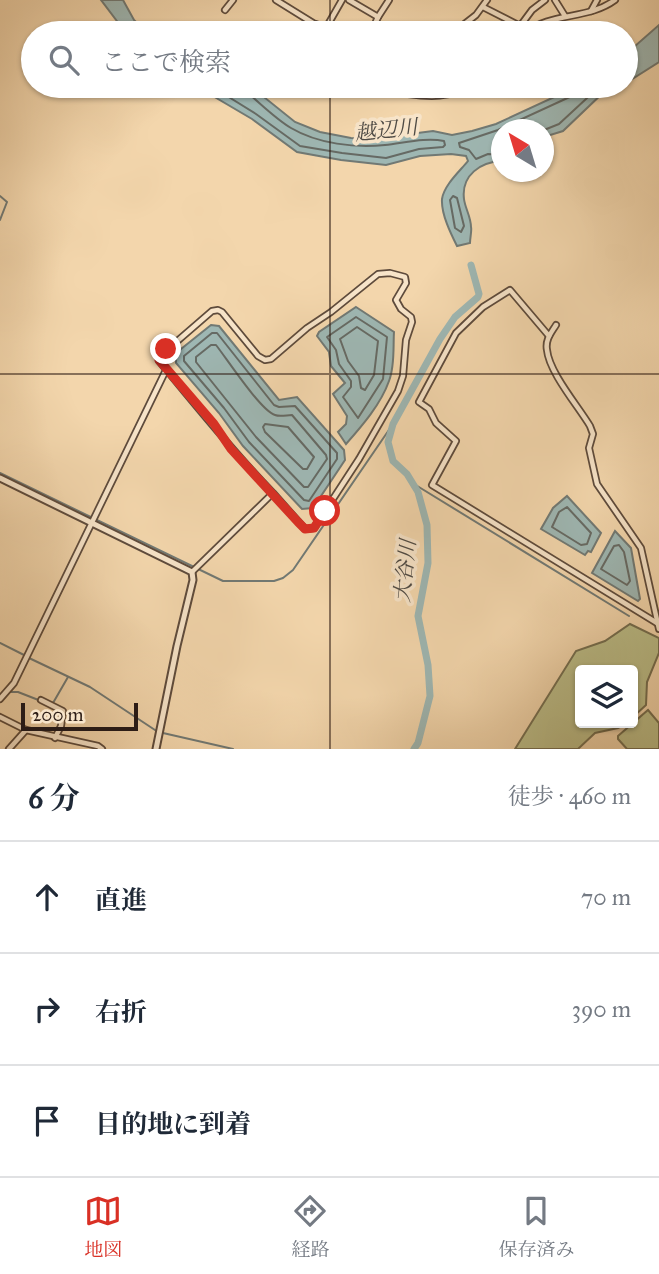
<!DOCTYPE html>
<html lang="ja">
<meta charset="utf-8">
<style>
:root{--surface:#fff;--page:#f2f2f3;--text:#1f2937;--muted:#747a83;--line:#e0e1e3;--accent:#d93025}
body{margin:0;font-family:"IM FELL Great Primer","Noto Serif JP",serif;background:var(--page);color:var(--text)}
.controls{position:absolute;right:21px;bottom:21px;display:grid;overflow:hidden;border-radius:7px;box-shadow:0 2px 5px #0004}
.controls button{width:63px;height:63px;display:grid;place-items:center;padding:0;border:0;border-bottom:2px solid var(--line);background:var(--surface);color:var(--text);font:35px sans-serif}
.compass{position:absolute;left:491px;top:119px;width:63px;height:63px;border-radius:50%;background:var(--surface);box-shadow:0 2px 5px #0004;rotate:322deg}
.scale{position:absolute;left:21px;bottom:18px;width:117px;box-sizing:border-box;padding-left:7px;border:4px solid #2d1d16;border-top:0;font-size:19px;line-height:24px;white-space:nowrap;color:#2d1d16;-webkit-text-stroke:5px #f7e4c9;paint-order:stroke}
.stop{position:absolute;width:21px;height:21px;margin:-16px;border:5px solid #d93025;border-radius:50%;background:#fff}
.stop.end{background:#d93025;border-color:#fff;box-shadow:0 2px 7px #0008}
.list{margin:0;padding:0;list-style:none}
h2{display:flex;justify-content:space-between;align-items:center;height:91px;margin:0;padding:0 28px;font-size:30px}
h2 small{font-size:23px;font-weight:400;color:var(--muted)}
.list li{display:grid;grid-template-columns:46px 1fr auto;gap:21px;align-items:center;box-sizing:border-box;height:112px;padding:0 28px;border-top:2px solid var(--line)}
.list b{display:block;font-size:26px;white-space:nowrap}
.list em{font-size:23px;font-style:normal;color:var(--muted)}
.icon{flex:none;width:38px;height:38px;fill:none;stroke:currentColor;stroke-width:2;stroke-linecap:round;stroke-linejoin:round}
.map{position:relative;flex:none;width:659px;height:749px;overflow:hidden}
.search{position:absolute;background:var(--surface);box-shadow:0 2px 5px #0004;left:21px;right:21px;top:21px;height:77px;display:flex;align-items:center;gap:18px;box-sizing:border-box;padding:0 24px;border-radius:38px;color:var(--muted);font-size:26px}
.sheet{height:427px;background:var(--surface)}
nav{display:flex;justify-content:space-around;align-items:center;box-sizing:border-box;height:98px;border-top:2px solid var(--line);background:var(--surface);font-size:19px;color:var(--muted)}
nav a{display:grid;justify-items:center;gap:4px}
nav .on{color:var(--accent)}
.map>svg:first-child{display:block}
.green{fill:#bbbe89;stroke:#746e50;stroke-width:2}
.water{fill:#9eb7b3;stroke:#717974;stroke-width:2}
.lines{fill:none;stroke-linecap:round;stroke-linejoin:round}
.shore{stroke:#666a64;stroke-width:2}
.stream{stroke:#717974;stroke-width:2}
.river{stroke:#9eb7b3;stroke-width:7}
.minor-casing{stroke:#5e4b3c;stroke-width:8}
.tertiary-casing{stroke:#5e4b3c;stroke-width:9}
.minor{stroke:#f7e4c9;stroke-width:4.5}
.tertiary{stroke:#f7e4c9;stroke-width:5}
.route{stroke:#d93025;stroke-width:9}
.grid{fill:none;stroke:#2d1d16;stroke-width:2;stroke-opacity:0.55}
.labels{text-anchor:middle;stroke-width:7;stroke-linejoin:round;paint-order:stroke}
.water-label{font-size:21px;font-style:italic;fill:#4f4b45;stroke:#f7e4c9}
</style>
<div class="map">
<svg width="659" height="749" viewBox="0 0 659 749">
<rect width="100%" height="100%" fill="#f3d6ac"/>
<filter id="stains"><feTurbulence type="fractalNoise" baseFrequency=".00286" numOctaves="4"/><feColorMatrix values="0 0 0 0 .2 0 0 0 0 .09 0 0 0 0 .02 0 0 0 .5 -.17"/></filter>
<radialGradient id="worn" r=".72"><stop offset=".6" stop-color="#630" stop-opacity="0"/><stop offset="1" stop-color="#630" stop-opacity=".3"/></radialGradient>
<!-- green -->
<g class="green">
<polygon points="630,624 659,638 659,653 647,682 646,705 633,717 633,670 580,670 580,723 627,723 618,728 595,733 578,749 515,749 576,651 605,641"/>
<polygon points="648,710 659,723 659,749 627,749 618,739 618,736"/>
</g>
<!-- water -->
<g class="water">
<polygon points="101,0 123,0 134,20 147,33 126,33"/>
<polygon points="659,25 659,62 626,83 626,54"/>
<path d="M196 86H247L254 89 295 122 320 132 351 138 371 139 433 131 452 135 472 131 496 124 578 86H618L606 90 563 131 544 137V130H502L501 161C481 162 461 175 464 199 465 208 471 217 471 227 472 230 470 238 470 243L457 246C451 234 441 214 442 199 444 185 460 171 468 161L466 156 451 154 420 156 386 165 341 160 297 152 252 119Z"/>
<path d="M356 307 394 332C393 347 395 366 389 381 381 404 362 426 346 444L338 432 346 424 347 416 333 394 345 383 331 366 329 352 317 336 319 332Z"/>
<polygon points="211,325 219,326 279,400 297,397 344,450 345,460 313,508 302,509 243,446 219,413 176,363 176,353"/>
<polygon points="567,496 601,533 591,552 588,551 585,555 541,529 553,508"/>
<polygon points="615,531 631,548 640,599 638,601 592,573"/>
</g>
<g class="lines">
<!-- shore -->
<g class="shore">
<path d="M211 86 256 114 300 146 342 153 386 158 419 149 443 147 445 145 444 141C426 137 404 143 385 145 355 148 318 144 291 128 276 119 262 105 249 94L246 86"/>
<polyline points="544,130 559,124 600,86"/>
<polyline points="502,155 488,154 476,159 469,150 460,147 459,143 498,130 574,95 578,92 579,86"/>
<polygon points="453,196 457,198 464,226 461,232 455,228 450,200"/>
<polygon points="356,317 387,337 383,379 358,418 343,397 351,387 351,381 339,364 336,350 327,337"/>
<polygon points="357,327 378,341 374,375 365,390 361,388 359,376 348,361 340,339"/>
<polygon points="212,333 217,333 274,405 279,407 295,406 337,453 337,459 309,501 304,500 249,442 224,408 184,361 184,356"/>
<path d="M211 345H216C227 359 261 411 275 415 280 417 287 415 292 415L326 455 327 459 308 487H304L256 437 196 362V357Z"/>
<polygon points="265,424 288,427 314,457 307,469 303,469 265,432 263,427"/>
<polygon points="567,507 591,533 587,544 581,545 552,527 559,512"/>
<polygon points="619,545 624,552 630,581 627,585 601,569 614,546"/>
</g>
<!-- stream -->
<g class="stream">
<polyline points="0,196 7,202 0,220"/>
<polyline points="0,473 223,581 274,581 283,578 293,570 393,424"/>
<polyline points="414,484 629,616"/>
<polyline points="0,643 24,655"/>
<polyline points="29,658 90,687 158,732"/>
<polyline points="10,692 18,692 41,701"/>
<polyline points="0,695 4,691"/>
<polyline points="50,702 53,703 68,677"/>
<polyline points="163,733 233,749"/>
</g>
<!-- river -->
<polyline class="river" points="414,749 418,743 430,696 428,665 418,616 428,563 427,525 418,492 407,474 393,461 388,442 393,424 440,339 455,317 478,297 479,294 471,265"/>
<defs>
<g id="minor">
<polyline points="276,0 313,23 340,33"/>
<polyline points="349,0 378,17"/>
<polyline points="555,0 565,16"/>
<polyline points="483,7 528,30"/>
<polyline points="225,10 233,0"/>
<polyline points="591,11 597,0"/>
<polyline points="326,28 342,0"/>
<polyline points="371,33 378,17 389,0"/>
<polyline points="453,33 476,15 487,0"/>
<polyline points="515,33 532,10 545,0"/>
<path d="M525 33C551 12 588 20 615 0"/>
<path d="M409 86 408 94C429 97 451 98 469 86"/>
<polyline points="335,90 336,86"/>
<path d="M556 325C551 333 545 340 547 350 549 372 578 406 590 426L593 434 589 448 597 484 641 548 659 629"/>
<polyline points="549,336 510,290 483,307 456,333 419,402 429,409 436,423 456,441 432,485 657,623"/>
<path d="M192 572 273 493 305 529 314 528 359 459 398 391 403 376 406 340 412 322 411 317 401 309 396 300 406 283 405 277 390 273 378 274 331 312 307 328 271 359 265 360 258 356 222 312 218 310 212 311 160 356 159 361C196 405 232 451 273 493"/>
<polyline points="0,699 14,683 166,370"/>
<polyline points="41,700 63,711 61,726 55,738"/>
<polyline points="0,717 26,730 98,746 102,749"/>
<polyline points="9,749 26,730"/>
</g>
<polyline id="tertiary" points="0,478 192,572 193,580 177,646 156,749"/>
</defs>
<!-- minor casing -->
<use href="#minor" class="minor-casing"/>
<!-- tertiary casing -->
<use href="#tertiary" class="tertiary-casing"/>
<!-- minor -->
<use href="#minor" class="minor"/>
<!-- tertiary -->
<use href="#tertiary" class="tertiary"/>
</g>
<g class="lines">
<!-- route -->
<polyline class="route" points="166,349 159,360 214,424 231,449 298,522 305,529 314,528 325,511"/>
</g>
<!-- grid -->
<path class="grid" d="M330 0V33M330 86V749M0 374H659"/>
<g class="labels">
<!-- water labels -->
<g class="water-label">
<text transform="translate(386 130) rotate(-6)" y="7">越辺川</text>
<text transform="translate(405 571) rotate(-84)" y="7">大谷川</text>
</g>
</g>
<rect width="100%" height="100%" filter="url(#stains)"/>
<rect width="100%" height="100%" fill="url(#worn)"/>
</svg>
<div class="controls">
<button><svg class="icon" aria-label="layers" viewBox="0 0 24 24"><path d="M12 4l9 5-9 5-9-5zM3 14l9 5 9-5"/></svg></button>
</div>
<svg class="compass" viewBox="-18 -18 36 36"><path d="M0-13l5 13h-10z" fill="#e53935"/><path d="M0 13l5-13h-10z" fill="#747a83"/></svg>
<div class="scale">200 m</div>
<div class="stop" style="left:325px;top:511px"></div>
<div class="stop end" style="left:166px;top:349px"></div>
<div class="search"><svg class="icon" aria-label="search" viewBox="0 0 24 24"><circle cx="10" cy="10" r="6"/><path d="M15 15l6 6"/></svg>ここで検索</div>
</div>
<section class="sheet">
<h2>6 分<small>徒歩 · 460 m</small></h2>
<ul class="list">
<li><svg class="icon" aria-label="ahead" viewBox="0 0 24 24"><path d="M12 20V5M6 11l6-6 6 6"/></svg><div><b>直進</b></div><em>70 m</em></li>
<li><svg class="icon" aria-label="right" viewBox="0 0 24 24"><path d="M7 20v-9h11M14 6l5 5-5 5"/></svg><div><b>右折</b></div><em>390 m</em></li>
<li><svg class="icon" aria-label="arrive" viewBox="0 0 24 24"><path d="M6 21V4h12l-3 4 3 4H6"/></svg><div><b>目的地に到着</b></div></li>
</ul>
</section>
<nav>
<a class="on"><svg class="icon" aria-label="map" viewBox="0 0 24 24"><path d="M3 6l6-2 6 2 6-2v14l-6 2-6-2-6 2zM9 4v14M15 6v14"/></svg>地図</a>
<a><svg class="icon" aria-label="directions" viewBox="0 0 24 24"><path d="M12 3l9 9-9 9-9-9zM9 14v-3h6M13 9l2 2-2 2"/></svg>経路</a>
<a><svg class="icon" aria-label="saved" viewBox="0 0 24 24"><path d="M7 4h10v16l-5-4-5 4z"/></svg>保存済み</a>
</nav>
